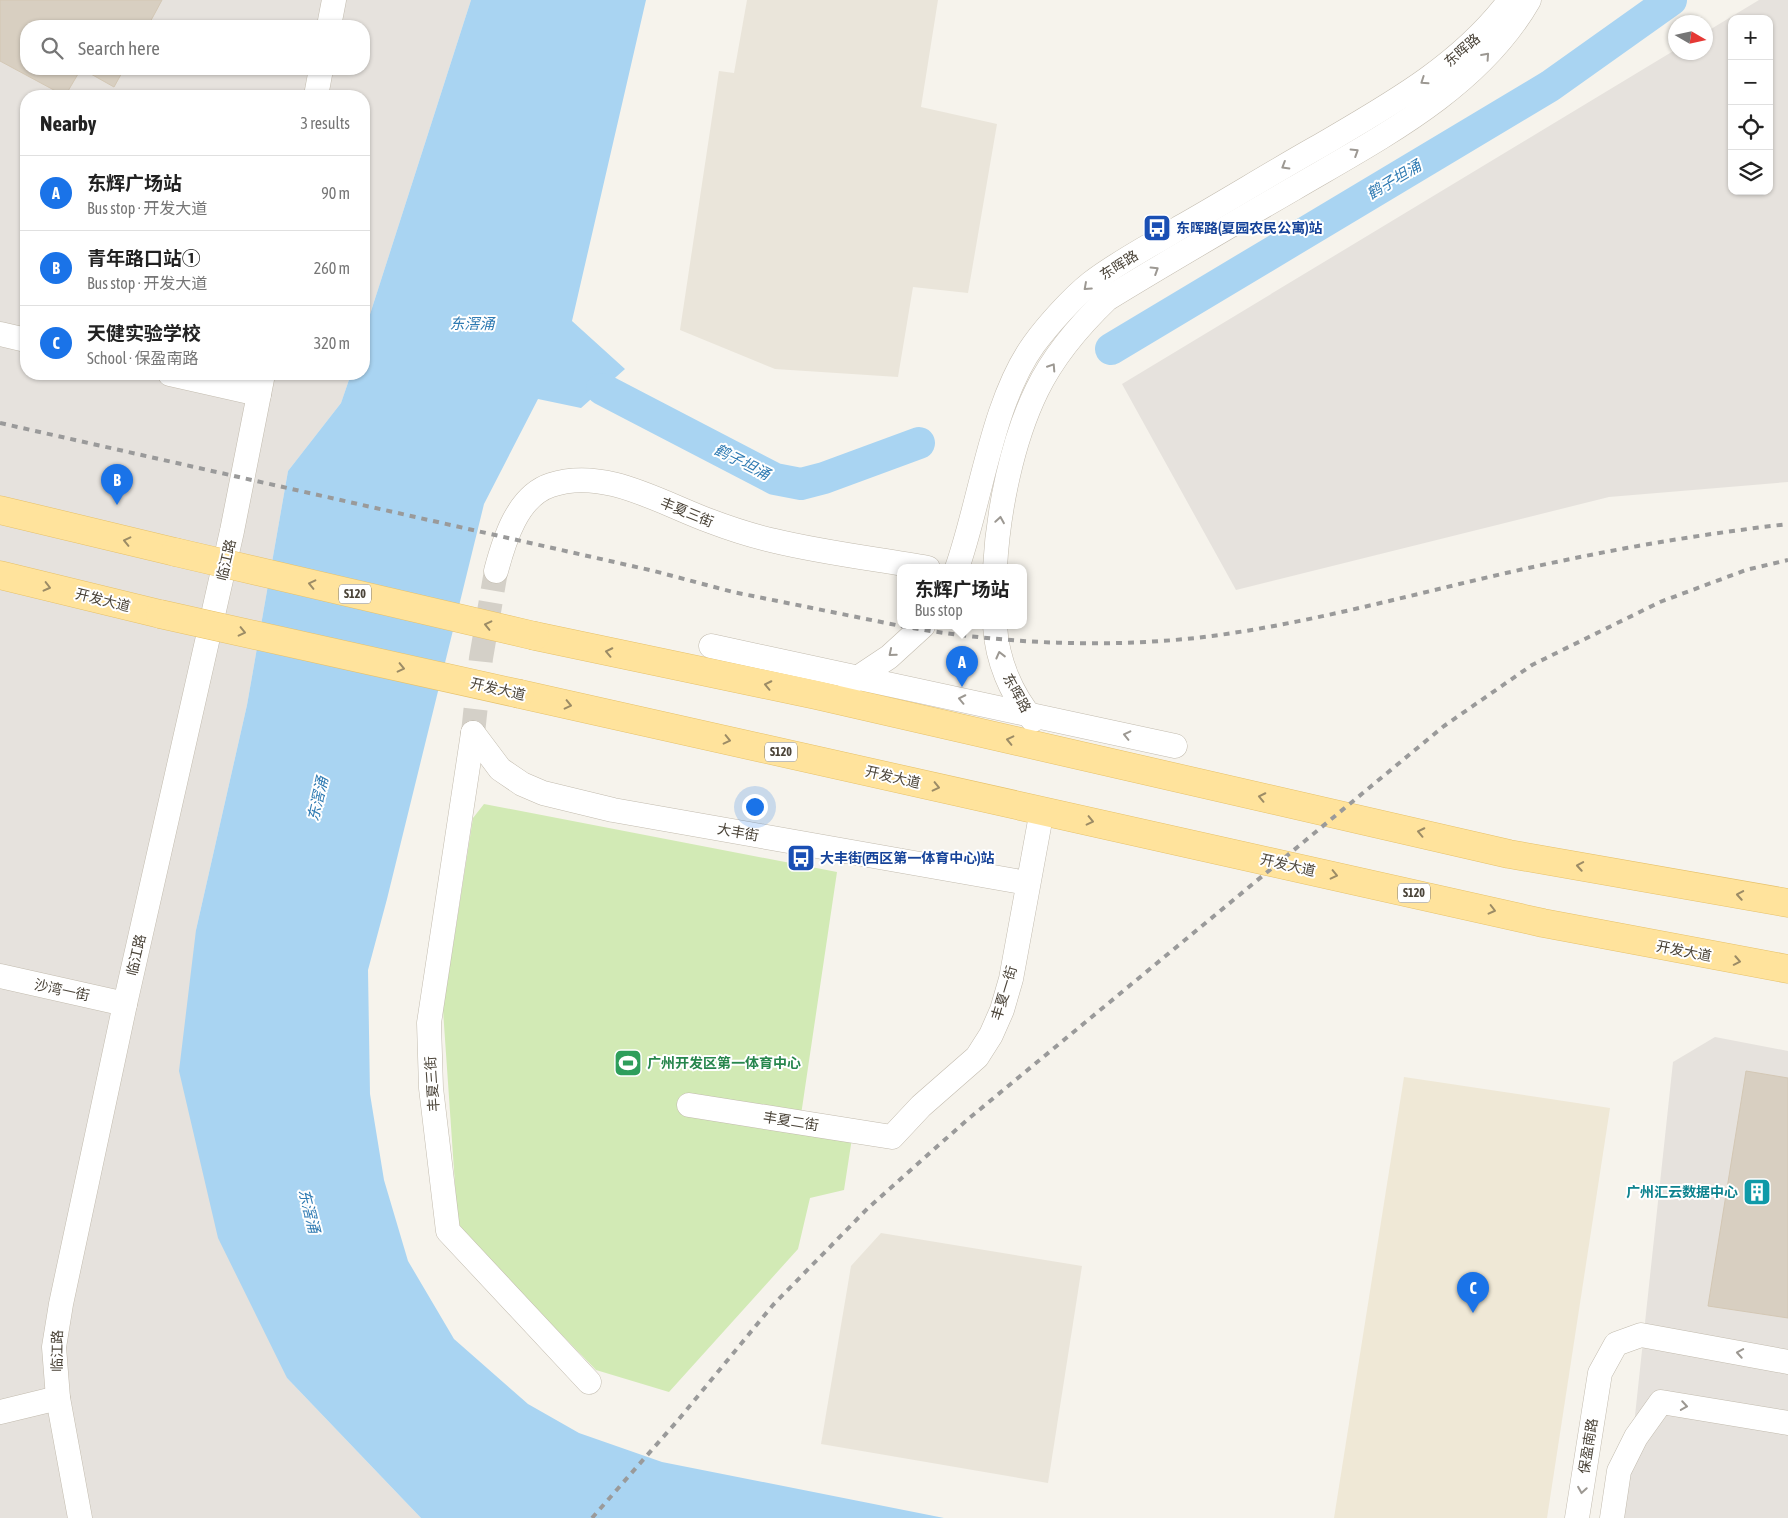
<!DOCTYPE html>
<meta charset="utf-8">
<style>
:root{--surface:#fff;--page:#f6f6f6;--text:#222;--muted:#767676;--line:#e0e0e0;--accent:#1a73e8}
body{margin:0;font-family:"Asap Condensed","Noto Sans SC",sans-serif;background:var(--page);color:var(--text)}
.controls{position:absolute;right:15px;top:15px;display:grid;overflow:hidden;border-radius:10px;box-shadow:0 1px 4px #0004}
.controls button{width:45px;height:45px;display:grid;place-items:center;padding:0;border:0;border-bottom:1px solid var(--line);background:var(--surface);color:var(--text);font:25px sans-serif}
.compass{position:absolute;left:1668px;top:15px;width:45px;height:45px;border-radius:50%;background:var(--surface);box-shadow:0 1px 4px #0004;rotate:99deg}
.you{position:absolute;left:754px;top:806px;width:18px;height:18px;margin:-12px;border:4px solid #fff;border-radius:50%;background:#1a73e8;box-shadow:0 0 0 8px #1a73e833}
.badge{display:grid;place-items:center;width:32px;height:32px;border-radius:50%;background:var(--accent);color:#fff;font-size:16px;font-weight:700}
.pin{position:absolute;translate:-50% -41px;filter:drop-shadow(0 1px 2px #0008)}
.pin::after{content:'';position:absolute;top:26px;width:18px;height:15px;background:inherit;clip-path:polygon(0 0,100% 0,50% 100%)}
.popup{position:absolute;left:897px;top:564px;width:130px;height:65px;box-sizing:border-box;display:grid;place-content:center;border-radius:10px;background:var(--surface);filter:drop-shadow(0 1px 4px #0005);font-size:16px;white-space:nowrap;color:var(--muted)}
.popup b{font-size:19px;color:var(--text)}
.popup::after{content:'';position:absolute;left:50%;top:100%;margin-left:-10px;border:10px solid transparent;border-top-color:var(--surface)}
.list{margin:0;padding:0;list-style:none}
h2{display:flex;justify-content:space-between;align-items:center;height:65px;margin:0;padding:0 20px;font-size:21px}
h2 small{font-size:16px;font-weight:400;color:var(--muted)}
.list li{display:grid;grid-template-columns:32px 1fr auto;gap:15px;align-items:center;box-sizing:border-box;height:75px;padding:0 20px;border-top:1px solid var(--line)}
.list b{display:block;font-size:19px;white-space:nowrap}
.list p{margin:0;font-size:16px;white-space:nowrap;color:var(--muted)}
.list em{font-size:16px;font-style:normal;color:var(--muted)}
.icon{flex:none;width:28px;height:28px;fill:none;stroke:currentColor;stroke-width:2;stroke-linecap:round;stroke-linejoin:round}
.map{position:relative;flex:none;width:1788px;height:1518px;overflow:hidden}
.search{position:absolute;background:var(--surface);box-shadow:0 1px 4px #0004;left:20px;top:20px;width:350px;height:55px;display:flex;align-items:center;gap:12px;box-sizing:border-box;padding:0 18px;border-radius:20px;color:var(--muted);font-size:19px}
.panel{position:absolute;background:var(--surface);box-shadow:0 1px 4px #0004;left:20px;top:90px;width:350px;height:290px;border-radius:20px}
.map>svg:first-child{display:block}
.residential{fill:#eae5da}
.industrial{fill:#e6e2dd;fill-rule:evenodd}
.education{fill:#efe8d6}
.green{fill:#d2eab5}
.water{fill:#a9d4f2}
.lines{fill:none;stroke-linecap:round;stroke-linejoin:round}
.river{stroke:#a9d4f2;stroke-width:32}
.building{fill:#d8cfc1;stroke:#d3c7b4}
.minor-tunnel{stroke:#d4d0c8;stroke-width:24;stroke-dasharray:24 12;stroke-linecap:butt}
.minor-casing{stroke:#c2bbae;stroke-width:25}
.major-casing{stroke:#e6c16a;stroke-width:29}
.minor{stroke:#fff;stroke-width:24}
.major{stroke:#ffe39c;stroke-width:28}
.rail{stroke:#9a9a9a;stroke-width:4;stroke-dasharray:6 6;stroke-linecap:butt}
.major-bridge-casing{stroke:#e6c16a;stroke-width:29;stroke-linecap:butt}
.major-bridge{stroke:#ffe39c;stroke-width:28}
.oneway{stroke:#9c9892}
.oneway2{stroke:#9c8c66}
.labels{text-anchor:middle;stroke-width:4;stroke-linejoin:round;paint-order:stroke}
.shield{fill:#fff;stroke:#817c74;stroke-width:1}
.shield-label{font-size:12px;font-weight:bold;fill:#4b4439}
.street-label{font-size:14px;fill:#4b4439;stroke:#fff}
.transit-label{font-size:14px;font-weight:bold;fill:#164399;stroke:#fff;text-anchor:start}
.leisure-label{font-size:14px;font-weight:bold;fill:#27864d;stroke:#fff;text-anchor:start}
.culture-label{font-size:14px;font-weight:bold;fill:#0d838f;stroke:#fff;text-anchor:end}
.water-label{font-size:15px;font-style:italic;fill:#2e7ab2;stroke:#fff}
</style>
<div class="map">
<svg width="1788" height="1518" viewBox="0 0 1788 1518">
<rect width="100%" height="100%" fill="#f6f3ec"/>
<!-- residential -->
<g class="residential">
<polygon points="747,0 938,0 921,107 997,124 968,293 913,287 898,377 775,369 680,330 719,71 734,73"/>
<polygon points="881,1233 1082,1266 1048,1483 821,1444 851,1266"/>
</g>
<!-- industrial -->
<g class="industrial">
<path d="M0 0H471L364 333V96H26V374H351L341 403 288 471 247 705 196 930 287 1378 421 1518H0ZM26 26H364V69H26Z"/>
<path d="M1759 0H1788V482L1609 497 1236 590 1122 384 1675 50 1676 52H1706V32ZM1732 19H1769V191H1732Z"/>
<polygon points="1715,1037 1788,1051 1788,1518 1624,1518 1673,1062"/>
</g>
<!-- education -->
<polygon class="education" points="1404,1077 1610,1108 1547,1518 1334,1518"/>
<!-- green -->
<polygon class="green" points="484,804 837,872 801,1115 854,1125 844,1190 810,1198 798,1249 669,1392 596,1370 458,1228 443,1010 473,818"/>
<!-- water -->
<polygon class="water" points="471,0 646,0 572,321 625,369 581,408 538,399 484,504 387,899 368,970 370,1094 384,1180 408,1261 454,1339 528,1404 579,1433 662,1462 944,1518 421,1518 287,1378 218,1238 179,1071 196,930 247,705 288,471 341,403 351,374 364,374 364,333"/>
<g class="lines">
<!-- river -->
<g class="river">
<polyline points="1111,349 1550,86 1671,0"/>
<polyline points="602,389 775,479 801,484 824,478 919,443"/>
</g>
</g>
<!-- building -->
<g class="building">
<polygon points="0,0 162,0 148,26 26,26 26,69 81,69 65,96 0,61"/>
<polygon points="82,69 124,69 114,87"/>
<polygon points="1746,1071 1788,1078 1788,1318 1708,1306"/>
</g>
<g class="lines">
<!-- minor-tunnel -->
<polyline class="minor-tunnel" points="473,733 481,658 496,571"/>
<defs>
<g id="minor">
<polyline points="329,26 334,0"/>
<polyline points="316,96 321,69"/>
<polyline points="0,334 26,340"/>
<polyline points="170,374 259,394"/>
<path d="M957 568C981 500 992 402 1034 344 1048 325 1072 298 1091 283 1118 262 1150 246 1179 228 1225 202 1270 174 1316 148 1386 107 1460 67 1510 0"/>
<path d="M995 568C998 511 1012 441 1037 390 1054 355 1080 325 1107 299 1169 261 1231 225 1293 189 1378 139 1478 89 1529 0"/>
<path d="M496 571C504 541 517 496 551 485 604 467 661 503 710 521 731 529 753 536 775 541 825 553 877 559 928 568"/>
<path d="M995 626C997 660 1011 694 1033 720"/>
<polyline points="711,646 1175,746"/>
<polyline points="850,683 889,657 923,626"/>
<polyline points="473,733 429,1023 431,1088 448,1231 589,1382"/>
<polyline points="473,733 500,769 522,784 543,793 613,810 1027,883"/>
<polyline points="0,976 125,1004"/>
<polyline points="689,1105 892,1137 921,1106 977,1057 991,1035 1002,1010 1011,979 1042,810"/>
<polyline points="0,1412 58,1398"/>
<polyline points="80,1518 58,1398 54,1347 61,1304 125,1004 232,531 263,374"/>
<polyline points="1577,1518 1600,1373 1616,1344 1641,1335 1788,1362"/>
<polyline points="1612,1518 1619,1471 1636,1437 1661,1402 1788,1423"/>
</g>
<g id="major">
<polyline points="0,510 175,552"/>
<polyline points="0,575 160,614"/>
<polyline points="535,636 816,695 1509,854 1788,903"/>
<polyline points="520,694 1543,923 1788,969"/>
</g>
</defs>
<!-- minor casing -->
<use href="#minor" class="minor-casing"/>
<!-- major casing -->
<use href="#major" class="major-casing"/>
<!-- minor -->
<use href="#minor" class="minor"/>
<!-- major -->
<use href="#major" class="major"/>
<!-- rail -->
<g class="rail">
<polyline points="0,423 654,571 733,592 901,626"/>
<path d="M901 626C1000 644 1112 649 1212 636 1330 620 1444 585 1561 561 1636 545 1711 533 1788 524"/>
<polyline points="592,1518 679,1419 773,1305 868,1208 967,1120 1444,726 1532,665 1660,602 1746,570 1788,560"/>
</g>
<defs>
<g id="major-bridge">
<polyline points="175,552 535,636"/>
<polyline points="160,614 520,694"/>
</g>
</defs>
<!-- major-bridge casing -->
<use href="#major-bridge" class="major-bridge-casing"/>
<!-- major-bridge -->
<use href="#major-bridge" class="major-bridge"/>
</g>
<!-- one-way arrows -->
<defs><path id="oneway-chevron" d="M-2-3.5L2.5 0L-2 3.5" fill="none" stroke-width="1.6" stroke-linecap="round" stroke-linejoin="round" transform="scale(1.25)"/></defs>
<g class="oneway">
<use href="#oneway-chevron" transform="translate(1486 56) rotate(-48)"/>
<use href="#oneway-chevron" transform="translate(1424 81) rotate(146)"/>
<use href="#oneway-chevron" transform="translate(1355 152) rotate(-32)"/>
<use href="#oneway-chevron" transform="translate(1285 166) rotate(149)"/>
<use href="#oneway-chevron" transform="translate(1155 270) rotate(-32)"/>
<use href="#oneway-chevron" transform="translate(1087 287) rotate(138)"/>
<use href="#oneway-chevron" transform="translate(1052 367) rotate(-57)"/>
<use href="#oneway-chevron" transform="translate(1000 520) rotate(-81)"/>
<use href="#oneway-chevron" transform="translate(892 653) rotate(140)"/>
<use href="#oneway-chevron" transform="translate(1000 655) rotate(-104)"/>
<use href="#oneway-chevron" transform="translate(962 699) rotate(-168)"/>
<use href="#oneway-chevron" transform="translate(1127 735) rotate(-167)"/>
<use href="#oneway-chevron" transform="translate(1740 1353) rotate(-170)"/>
<use href="#oneway-chevron" transform="translate(1684 1406) rotate(9)"/>
<use href="#oneway-chevron" transform="translate(1582 1490) rotate(99)"/>
</g>
<g class="oneway2">
<use href="#oneway-chevron" transform="translate(127 541) rotate(-167)"/>
<use href="#oneway-chevron" transform="translate(312 584) rotate(-167)"/>
<use href="#oneway-chevron" transform="translate(47 587) rotate(14)"/>
<use href="#oneway-chevron" transform="translate(488 625) rotate(-167)"/>
<use href="#oneway-chevron" transform="translate(242 632) rotate(13)"/>
<use href="#oneway-chevron" transform="translate(609 652) rotate(-168)"/>
<use href="#oneway-chevron" transform="translate(401 668) rotate(13)"/>
<use href="#oneway-chevron" transform="translate(768 685) rotate(-168)"/>
<use href="#oneway-chevron" transform="translate(568 705) rotate(13)"/>
<use href="#oneway-chevron" transform="translate(727 740) rotate(13)"/>
<use href="#oneway-chevron" transform="translate(1010 740) rotate(-167)"/>
<use href="#oneway-chevron" transform="translate(936 787) rotate(13)"/>
<use href="#oneway-chevron" transform="translate(1262 797) rotate(-168)"/>
<use href="#oneway-chevron" transform="translate(1090 821) rotate(13)"/>
<use href="#oneway-chevron" transform="translate(1421 832) rotate(-168)"/>
<use href="#oneway-chevron" transform="translate(1580 866) rotate(-170)"/>
<use href="#oneway-chevron" transform="translate(1334 875) rotate(13)"/>
<use href="#oneway-chevron" transform="translate(1740 895) rotate(-170)"/>
<use href="#oneway-chevron" transform="translate(1492 910) rotate(14)"/>
<use href="#oneway-chevron" transform="translate(1737 961) rotate(11)"/>
</g>
<!-- icons -->
<defs>
<symbol id="bus-square" viewBox="-11 -11 22 22"><rect x="-9" y="-9" width="18" height="18" rx="4" fill="#1a4fb4" stroke="#fff"/><path d="M-5-6H5V4H4V6H2V4H-2V6H-4V4H-5ZM-3.5-4V0h7V-4ZM-3.5 1.2v1.5H-2V1.2ZM2 1.2v1.5H3.5V1.2Z" fill="#fff"/></symbol>
<symbol id="stadium-square" viewBox="-11 -11 22 22"><rect x="-9" y="-9" width="18" height="18" rx="4" fill="#2e9e5b" stroke="#fff"/><path d="M0-5a6.5 5 0 1 0 0 10a6.5 5 0 1 0 0-10ZM-3.5-1.8h7v3.6h-7Z" fill="#fff"/></symbol>
<symbol id="building-square" viewBox="-11 -11 22 22"><rect x="-9" y="-9" width="18" height="18" rx="4" fill="#0f9aa8" stroke="#fff"/><path d="M-4-6H4V6H1V3H-1V6H-4ZM-2.5-4.3h1.7v1.8h-1.7ZM.8-4.3h1.7v1.8H.8ZM-2.5-1h1.7V.8h-1.7ZM.8-1h1.7V.8H.8Z" fill="#fff"/></symbol>
</defs>
<g fill-rule="evenodd">
<use href="#bus-square" x="1141" y="212" width="32" height="32"/>
<use href="#bus-square" x="785" y="842" width="32" height="32"/>
<use href="#stadium-square" x="612" y="1047" width="32" height="32"/>
<use href="#building-square" x="1741" y="1176" width="32" height="32"/>
</g>
<g class="labels">
<!-- shield labels -->
<g class="shield">
<rect x="339" y="584.5" width="32" height="19" rx="4"/>
<rect x="765" y="742.5" width="32" height="19" rx="4"/>
<rect x="1398" y="883.5" width="32" height="19" rx="4"/>
</g>
<g class="shield-label">
<text x="355" y="598">S120</text>
<text x="781" y="756">S120</text>
<text x="1414" y="897">S120</text>
</g>
<!-- street labels -->
<g class="street-label">
<text transform="translate(1462 50) rotate(-41)" y="5">东晖路</text>
<text transform="translate(1119 265) rotate(-32)" y="5">东晖路</text>
<text transform="translate(687 512) rotate(22)" y="5">丰夏三街</text>
<text transform="translate(226 560) rotate(-77)" y="5">临江路</text>
<text transform="translate(103 600) rotate(14)" y="5">开发大道</text>
<text transform="translate(498 689) rotate(13)" y="5">开发大道</text>
<text transform="translate(1017 693) rotate(61)" y="5">东晖路</text>
<text transform="translate(893 777) rotate(13)" y="5">开发大道</text>
<text transform="translate(738 832) rotate(10)" y="5">大丰街</text>
<text transform="translate(1288 865) rotate(13)" y="5">开发大道</text>
<text transform="translate(1684 951) rotate(11)" y="5">开发大道</text>
<text transform="translate(136 955) rotate(-77)" y="5">临江路</text>
<text transform="translate(62 990) rotate(12)" y="5">沙湾一街</text>
<text transform="translate(1004 993) rotate(-73)" y="5">丰夏一街</text>
<text transform="translate(432 1084) rotate(-94)" y="5">丰夏三街</text>
<text transform="translate(791 1121) rotate(9)" y="5">丰夏二街</text>
<text transform="translate(57 1351) rotate(-89)" y="5">临江路</text>
<text transform="translate(1588 1446) rotate(-81)" y="5">保盈南路</text>
</g>
<!-- transit labels -->
<g class="transit-label">
<text x="1176" y="233">东晖路(夏园农民公寓)站</text>
<text x="820" y="863">大丰街(西区第一体育中心)站</text>
</g>
<!-- leisure labels -->
<g class="leisure-label">
<text x="647" y="1068">广州开发区第一体育中心</text>
</g>
<!-- culture labels -->
<g class="culture-label">
<text x="1738" y="1197">广州汇云数据中心</text>
</g>
<!-- water labels -->
<g class="water-label">
<text transform="translate(1394 180) rotate(-31)" y="5">鹤子坦涌</text>
<text x="472" y="329">东滘涌</text>
<text transform="translate(742 462) rotate(27)" y="5">鹤子坦涌</text>
<text transform="translate(318 799) rotate(-77)" y="5">东滘涌</text>
<text transform="translate(309 1211) rotate(76)" y="5">东滘涌</text>
</g>
</g>
</svg>
<div class="controls">
<button>+</button>
<button>−</button>
<button><svg class="icon" aria-label="locate" viewBox="0 0 24 24"><circle cx="12" cy="12" r="6"/><path d="M12 2v4M12 18v4M2 12h4M18 12h4"/></svg></button>
<button><svg class="icon" aria-label="layers" viewBox="0 0 24 24"><path d="M12 4l9 5-9 5-9-5zM3 14l9 5 9-5"/></svg></button>
</div>
<svg class="compass" viewBox="-18 -18 36 36"><path d="M0-13l5 13h-10z" fill="#e53935"/><path d="M0 13l5-13h-10z" fill="#767676"/></svg>
<div class="you"></div>
<div class="pin badge" style="left:962px;top:687px">A</div>
<div class="popup"><b>东辉广场站</b>Bus stop</div>
<div class="pin badge" style="left:117px;top:505px">B</div>
<div class="pin badge" style="left:1473px;top:1313px">C</div>
<div class="search"><svg class="icon" aria-label="search" viewBox="0 0 24 24"><circle cx="10" cy="10" r="6"/><path d="M15 15l6 6"/></svg>Search here</div>
<section class="panel">
<h2>Nearby<small>3 results</small></h2>
<ul class="list">
<li><span class="badge">A</span><div><b>东辉广场站</b><p>Bus stop · 开发大道</p></div><em>90 m</em></li>
<li><span class="badge">B</span><div><b>青年路口站①</b><p>Bus stop · 开发大道</p></div><em>260 m</em></li>
<li><span class="badge">C</span><div><b>天健实验学校</b><p>School · 保盈南路</p></div><em>320 m</em></li>
</ul>
</section>
</div>
